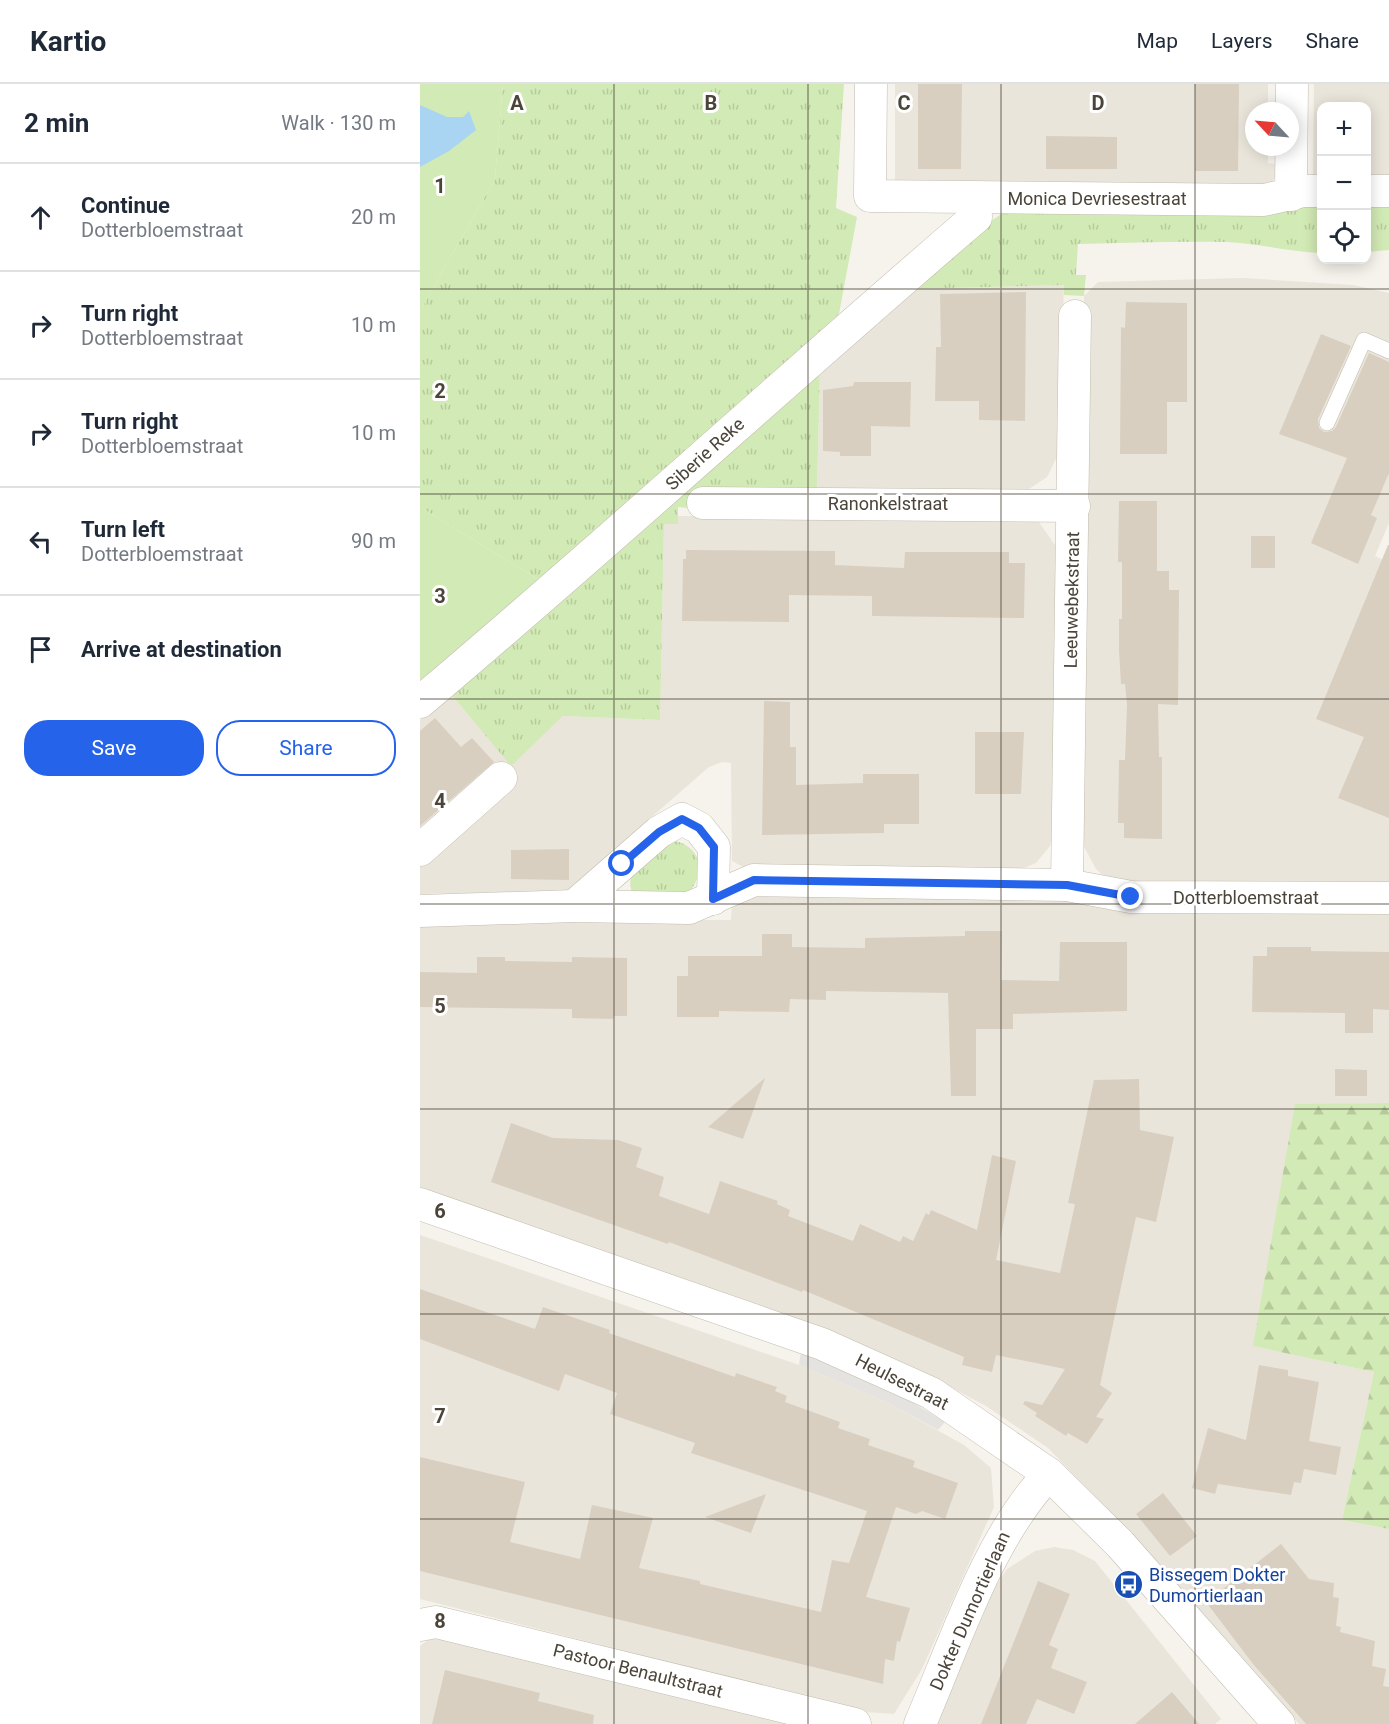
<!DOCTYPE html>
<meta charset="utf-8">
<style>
:root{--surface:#fff;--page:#f6f6f7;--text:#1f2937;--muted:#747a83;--line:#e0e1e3;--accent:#2563eb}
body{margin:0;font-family:Roboto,sans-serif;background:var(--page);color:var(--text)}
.controls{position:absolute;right:18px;top:18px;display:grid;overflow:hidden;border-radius:12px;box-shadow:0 3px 15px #0003}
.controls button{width:54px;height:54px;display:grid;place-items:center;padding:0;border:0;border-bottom:2px solid var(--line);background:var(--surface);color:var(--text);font:30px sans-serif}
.compass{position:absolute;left:825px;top:18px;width:54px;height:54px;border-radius:50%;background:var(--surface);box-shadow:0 3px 15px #0003;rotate:296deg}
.stop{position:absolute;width:18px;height:18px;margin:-14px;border:4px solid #2563eb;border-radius:50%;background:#fff}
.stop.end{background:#2563eb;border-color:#fff;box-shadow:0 2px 6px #0008}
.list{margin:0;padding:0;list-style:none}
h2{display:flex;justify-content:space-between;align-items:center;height:78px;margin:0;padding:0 24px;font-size:26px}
h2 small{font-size:20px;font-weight:400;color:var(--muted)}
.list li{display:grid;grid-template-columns:39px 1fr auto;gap:18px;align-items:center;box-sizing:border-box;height:108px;padding:0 24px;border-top:2px solid var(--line)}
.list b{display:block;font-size:22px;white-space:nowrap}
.list p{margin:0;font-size:20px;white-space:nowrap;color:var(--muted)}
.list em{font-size:20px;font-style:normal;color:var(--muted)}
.actions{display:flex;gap:12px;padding:18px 24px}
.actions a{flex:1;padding:14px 0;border:2px solid var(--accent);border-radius:24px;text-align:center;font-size:21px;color:var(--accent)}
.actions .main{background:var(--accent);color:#fff}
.icon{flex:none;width:33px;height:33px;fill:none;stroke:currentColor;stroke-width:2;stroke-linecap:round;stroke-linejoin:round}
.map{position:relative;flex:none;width:969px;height:1640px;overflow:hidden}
header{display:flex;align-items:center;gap:36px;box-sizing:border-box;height:84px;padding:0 30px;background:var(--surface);border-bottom:2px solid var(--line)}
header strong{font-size:28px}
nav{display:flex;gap:33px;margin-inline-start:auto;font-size:21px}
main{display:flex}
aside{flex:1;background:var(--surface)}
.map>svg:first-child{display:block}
.residential{fill:#eae5da}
.grass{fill:url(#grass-tufts)}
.forest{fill:url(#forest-firs)}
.green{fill:#d2eab5}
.parking{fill:#e5e3e0}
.water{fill:#a9d4f2}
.building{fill:#d8cfc1}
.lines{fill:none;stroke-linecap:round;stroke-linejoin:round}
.service-casing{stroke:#c2bbae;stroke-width:16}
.minor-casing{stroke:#c2bbae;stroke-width:33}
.service{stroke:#fff;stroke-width:15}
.minor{stroke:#fff;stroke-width:32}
.route{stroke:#2563eb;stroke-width:8}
.grid{fill:none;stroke:#4b4439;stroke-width:1.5;stroke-opacity:0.55}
.labels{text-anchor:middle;stroke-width:6;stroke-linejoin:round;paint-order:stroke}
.street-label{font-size:18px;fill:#4b4439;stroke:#fff}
.transit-label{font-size:18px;fill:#164399;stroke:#fff;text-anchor:start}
.grid-label{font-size:20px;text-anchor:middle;font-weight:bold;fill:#4b4439;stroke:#fff;stroke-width:6;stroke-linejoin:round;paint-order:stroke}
</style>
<header>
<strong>Kartio</strong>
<nav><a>Map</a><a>Layers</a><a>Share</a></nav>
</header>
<main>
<aside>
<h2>2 min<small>Walk · 130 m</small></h2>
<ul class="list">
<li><svg class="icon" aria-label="ahead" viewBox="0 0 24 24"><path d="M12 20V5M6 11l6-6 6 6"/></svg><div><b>Continue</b><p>Dotterbloemstraat</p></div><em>20 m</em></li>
<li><svg class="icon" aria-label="right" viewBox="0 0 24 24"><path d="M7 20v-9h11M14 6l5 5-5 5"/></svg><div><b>Turn right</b><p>Dotterbloemstraat</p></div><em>10 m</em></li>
<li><svg class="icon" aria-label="right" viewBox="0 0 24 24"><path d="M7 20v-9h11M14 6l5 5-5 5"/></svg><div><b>Turn right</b><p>Dotterbloemstraat</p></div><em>10 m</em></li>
<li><svg class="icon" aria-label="left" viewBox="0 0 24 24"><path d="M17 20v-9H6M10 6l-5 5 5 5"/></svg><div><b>Turn left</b><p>Dotterbloemstraat</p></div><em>90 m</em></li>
<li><svg class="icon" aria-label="arrive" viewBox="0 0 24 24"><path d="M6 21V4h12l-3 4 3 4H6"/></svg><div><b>Arrive at destination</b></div></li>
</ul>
<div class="actions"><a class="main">Save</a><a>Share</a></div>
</aside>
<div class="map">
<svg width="969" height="1640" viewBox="0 0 969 1640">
<defs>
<pattern id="grass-tufts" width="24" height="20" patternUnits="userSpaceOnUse" patternTransform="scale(1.5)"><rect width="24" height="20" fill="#d2eab5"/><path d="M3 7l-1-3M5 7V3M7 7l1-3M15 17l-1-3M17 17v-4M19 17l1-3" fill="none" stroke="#b6ca9c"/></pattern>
<pattern id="forest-firs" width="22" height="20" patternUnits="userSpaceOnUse" patternTransform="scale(1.5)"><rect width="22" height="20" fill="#d2eab5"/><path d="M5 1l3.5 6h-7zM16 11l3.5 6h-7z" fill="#b6ca9c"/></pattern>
</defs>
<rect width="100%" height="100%" fill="#f6f3ec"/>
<!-- residential -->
<g class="residential">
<polygon points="475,0 848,0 848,27 834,27 834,63 848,63 848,79 858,80 856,92 848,104 475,98"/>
<polygon points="894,0 969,0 969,96 947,96 946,22 902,22 901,95 893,95"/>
<polygon points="823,194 933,201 969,209 969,439 955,472 969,479 969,800 703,800 687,795 676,785 663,761 664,212 678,198"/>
<polygon points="644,201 638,371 627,393 606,407 397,406 400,282 486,205"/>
<polygon points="258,432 602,433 619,438 639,467 636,738 630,762 616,779 594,788 329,786 312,777 311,679 302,678 289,683 188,771 161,800 148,807 0,810 0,636 30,609 91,681 143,632 240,636 244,440 258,440"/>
<polygon points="458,809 969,829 969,1019 875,1021 834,1262 954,1288 922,1436 969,1445 969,1640 879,1640 703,1442 628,1364 566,1322 495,1284 426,1253 0,1104 0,837 311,836 312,819 328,810"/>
<polygon points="0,1151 379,1281 466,1318 544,1361 571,1384 574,1423 502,1585 474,1630 445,1628 0,1515"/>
<polygon points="634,1463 653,1466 675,1477 801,1635 795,1640 516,1640 575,1503 587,1485 615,1467"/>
<polygon points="12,1553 389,1640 0,1640 0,1562"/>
</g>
<!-- grass -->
<g class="grass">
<polygon points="83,0 424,0 416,124 437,133 419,230 122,498 0,423 0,227 75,95"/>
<path d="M901 120V169C869 168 838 159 806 158 756 157 707 159 658 160L656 191H666L664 212 644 211V201L486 205 553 149 583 129Z"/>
<polygon points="946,120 969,121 969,166 947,168"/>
<polygon points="400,282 397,406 278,403 277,425 258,423 258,440 244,440 240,636 143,632 91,682 30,609"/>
<path d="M247 756C283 758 288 791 265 813L213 811C202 784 228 772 247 756Z"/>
</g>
<!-- forest -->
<polygon class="forest" points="969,1019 969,1445 922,1436 954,1288 833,1262 875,1020"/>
<!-- green -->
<g class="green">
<polygon points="0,0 83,0 75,95 0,227"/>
<polygon points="0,423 122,498 0,601"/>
</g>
<!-- parking -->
<polygon class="parking" points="381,1267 472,1306 525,1338 518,1346 466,1318 379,1281"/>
<!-- water -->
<polygon class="water" points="0,21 27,33 43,33 49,27 56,46 29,67 0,83"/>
<!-- building -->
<g class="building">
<polygon points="498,0 542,0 541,85 498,85"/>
<polygon points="775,0 819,0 818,87 775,87"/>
<polygon points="626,52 697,53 697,85 626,85"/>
<polygon points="606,208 605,337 559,336 559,317 515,317 516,263 521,263 520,210"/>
<polygon points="706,218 767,219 767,318 747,318 747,370 700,370 701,243 705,244"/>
<polygon points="901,250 931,262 898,335 899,344 904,348 912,347 916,343 949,269 969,278 969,389 951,431 957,434 938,480 891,459 927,374 859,350"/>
<polygon points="434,298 491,298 490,343 451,342 451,372 420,372 420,368 403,367 403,306 433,302"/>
<polygon points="699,417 737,417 737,487 749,487 749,506 759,506 758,621 738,620 739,673 742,673 742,755 704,754 704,739 698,739 699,676 705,676 707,620 705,600 701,600 699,567 699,535 702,535 702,478 698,478"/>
<rect x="831" y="452" width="24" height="32"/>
<polygon points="968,461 969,461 969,734 918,714 944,653 896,635"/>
<polygon points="266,466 415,467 415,481 484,484 485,468 589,468 589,479 605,479 604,534 452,532 452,512 369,511 369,538 262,537 263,475 266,475"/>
<polygon points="344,617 370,618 370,663 376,663 376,701 443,699 443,690 499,690 499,740 464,740 464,749 342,751"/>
<polygon points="15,634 41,663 52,654 74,678 0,742 0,647"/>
<polygon points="555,648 604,648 601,710 555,710"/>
<polygon points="149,765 149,796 91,795 91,766"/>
<polygon points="545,847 582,847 581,896 639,897 640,858 707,858 707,927 593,930 593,945 556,945 556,1012 531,1012 528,909 406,907 406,916 370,915 369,928 299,927 299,933 257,933 257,892 268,892 268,872 342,872 342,850 372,850 372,863 445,864 445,854 545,852"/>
<polygon points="847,863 891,863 891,867 969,868 969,926 953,925 953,949 925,949 925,929 832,928 833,872 847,872"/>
<polygon points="57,873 85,873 85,877 152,878 152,873 207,874 207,932 194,932 193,935 152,934 152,925 0,923 0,888 57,889"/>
<polygon points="915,985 947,986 947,1012 915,1012"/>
<polygon points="345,994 323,1055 288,1043"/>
<polygon points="719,995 720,1046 754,1053 736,1138 716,1133 680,1301 692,1309 676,1333 684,1335 667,1360 648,1349 646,1352 615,1332 617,1329 603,1320 605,1317 622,1321 645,1285 576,1271 572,1288 542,1281 544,1273 383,1206 382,1208 249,1158 248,1160 71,1098 91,1039 133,1054 198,1056 222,1064 216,1083 244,1093 239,1112 289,1130 300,1097 358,1117 357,1120 370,1126 368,1132 433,1157 440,1140 480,1158 483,1152 493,1157 506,1129 509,1131 511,1126 557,1146 572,1071 596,1077 576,1176 640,1189 655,1120 648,1119 674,996"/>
<polygon points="0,1205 115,1245 123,1223 190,1246 189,1249 315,1293 316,1289 357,1303 355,1307 367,1312 365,1318 420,1338 418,1344 450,1355 448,1361 495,1377 493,1383 538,1399 525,1435 502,1427 496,1430 476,1423 446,1513 490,1524 480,1558 477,1557 474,1577 465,1575 463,1600 0,1487 0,1373 105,1398 90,1458 160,1475 172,1421 233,1434 219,1484 280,1497 280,1500 401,1528 412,1476 429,1479 447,1427 271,1369 275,1359 190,1330 197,1309 145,1290 139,1307 0,1255"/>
<polygon points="839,1281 868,1286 868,1292 899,1298 889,1357 921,1363 916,1391 884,1385 881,1399 874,1398 871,1411 798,1400 795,1410 772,1404 788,1344 826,1356"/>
<polygon points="743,1409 777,1452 750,1472 716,1430"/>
<polygon points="346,1410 331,1449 285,1433"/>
<polygon points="861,1460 889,1495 914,1499 913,1513 919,1514 916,1542 921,1543 920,1548 955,1557 952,1582 966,1585 963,1602 969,1603 969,1640 886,1640 833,1580 786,1518"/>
<polygon points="618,1497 650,1510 629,1561 638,1565 631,1584 667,1598 654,1630 617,1615 606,1640 561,1640"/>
<polygon points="25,1586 120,1609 118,1617 174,1631 173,1640 12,1640"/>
<polygon points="752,1608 779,1640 715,1640"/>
</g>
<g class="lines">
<defs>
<polyline id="service" points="907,339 944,256 969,267"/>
<g id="minor">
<polyline points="451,0 450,112 844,116 884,107 902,107"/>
<polyline points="946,107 969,107"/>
<polyline points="871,111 872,0"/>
<polyline points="283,419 654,422"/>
<path d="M0 618C188 460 369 293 556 133L555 115"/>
<polyline points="0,766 81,694"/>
<polyline points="647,801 655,232"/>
<polyline points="154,822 239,748 262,735 279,744 294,763 293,815"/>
<polyline points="0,827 154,822 269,824 334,796 647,801 711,813 969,814"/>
<polyline points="0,1120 402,1260 511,1309 629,1390 700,1460 859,1640"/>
<polyline points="0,1541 16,1538 435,1640"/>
<path d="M500 1640C535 1559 568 1454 629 1390"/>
</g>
</defs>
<!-- service casing -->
<use href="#service" class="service-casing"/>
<!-- minor casing -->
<use href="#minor" class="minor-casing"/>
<!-- service -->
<use href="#service" class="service"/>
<!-- minor -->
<use href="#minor" class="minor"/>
</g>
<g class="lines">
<!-- route -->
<polyline class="route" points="202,780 239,748 262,735 279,744 294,763 293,815 334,796 647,801 711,813"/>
</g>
<!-- grid -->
<path class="grid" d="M194 0V1640M388 0V1640M581 0V1640M775 0V1640M0 205H969M0 410H969M0 615H969M0 820H969M0 1025H969M0 1230H969M0 1435H969"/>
<!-- icons -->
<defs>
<symbol id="bus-disc" viewBox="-11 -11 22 22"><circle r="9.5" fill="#1a4fb4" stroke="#fff"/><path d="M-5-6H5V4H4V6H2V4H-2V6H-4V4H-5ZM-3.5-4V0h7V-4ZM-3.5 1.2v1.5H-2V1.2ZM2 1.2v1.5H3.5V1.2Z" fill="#fff"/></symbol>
</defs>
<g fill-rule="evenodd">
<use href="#bus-disc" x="692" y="1484" width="33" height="33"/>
</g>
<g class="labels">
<!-- street labels -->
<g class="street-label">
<text x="677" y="121">Monica Devriesestraat</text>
<text transform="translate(285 370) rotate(-42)" y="6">Siberie Reke</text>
<text x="468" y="426">Ranonkelstraat</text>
<text transform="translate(652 516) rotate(-89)" y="6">Leeuwebekstraat</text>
<text x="826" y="820">Dotterbloemstraat</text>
<text transform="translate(482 1298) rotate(27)" y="6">Heulsestraat</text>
<text transform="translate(550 1527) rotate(-66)" y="6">Dokter Dumortierlaan</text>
<text transform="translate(218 1587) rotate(14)" y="6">Pastoor Benaultstraat</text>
</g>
<!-- transit labels -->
<g class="transit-label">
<text x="729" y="1497">Bissegem Dokter<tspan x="729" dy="21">Dumortierlaan</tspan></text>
</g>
</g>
<g class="grid-label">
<text x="97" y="26">A</text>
<text x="291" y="26">B</text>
<text x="484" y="26">C</text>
<text x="678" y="26">D</text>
<text x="20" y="109">1</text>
<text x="20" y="314">2</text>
<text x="20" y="519">3</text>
<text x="20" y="724">4</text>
<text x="20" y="929">5</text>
<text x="20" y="1134">6</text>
<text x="20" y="1339">7</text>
<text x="20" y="1544">8</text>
</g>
</svg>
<div class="controls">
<button>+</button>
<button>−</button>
<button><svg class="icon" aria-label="locate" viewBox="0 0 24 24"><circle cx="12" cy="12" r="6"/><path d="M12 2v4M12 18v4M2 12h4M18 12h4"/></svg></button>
</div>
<svg class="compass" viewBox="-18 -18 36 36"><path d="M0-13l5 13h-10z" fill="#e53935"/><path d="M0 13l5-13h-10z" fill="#747a83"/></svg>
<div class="stop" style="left:202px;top:780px"></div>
<div class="stop end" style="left:711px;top:813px"></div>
</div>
</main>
